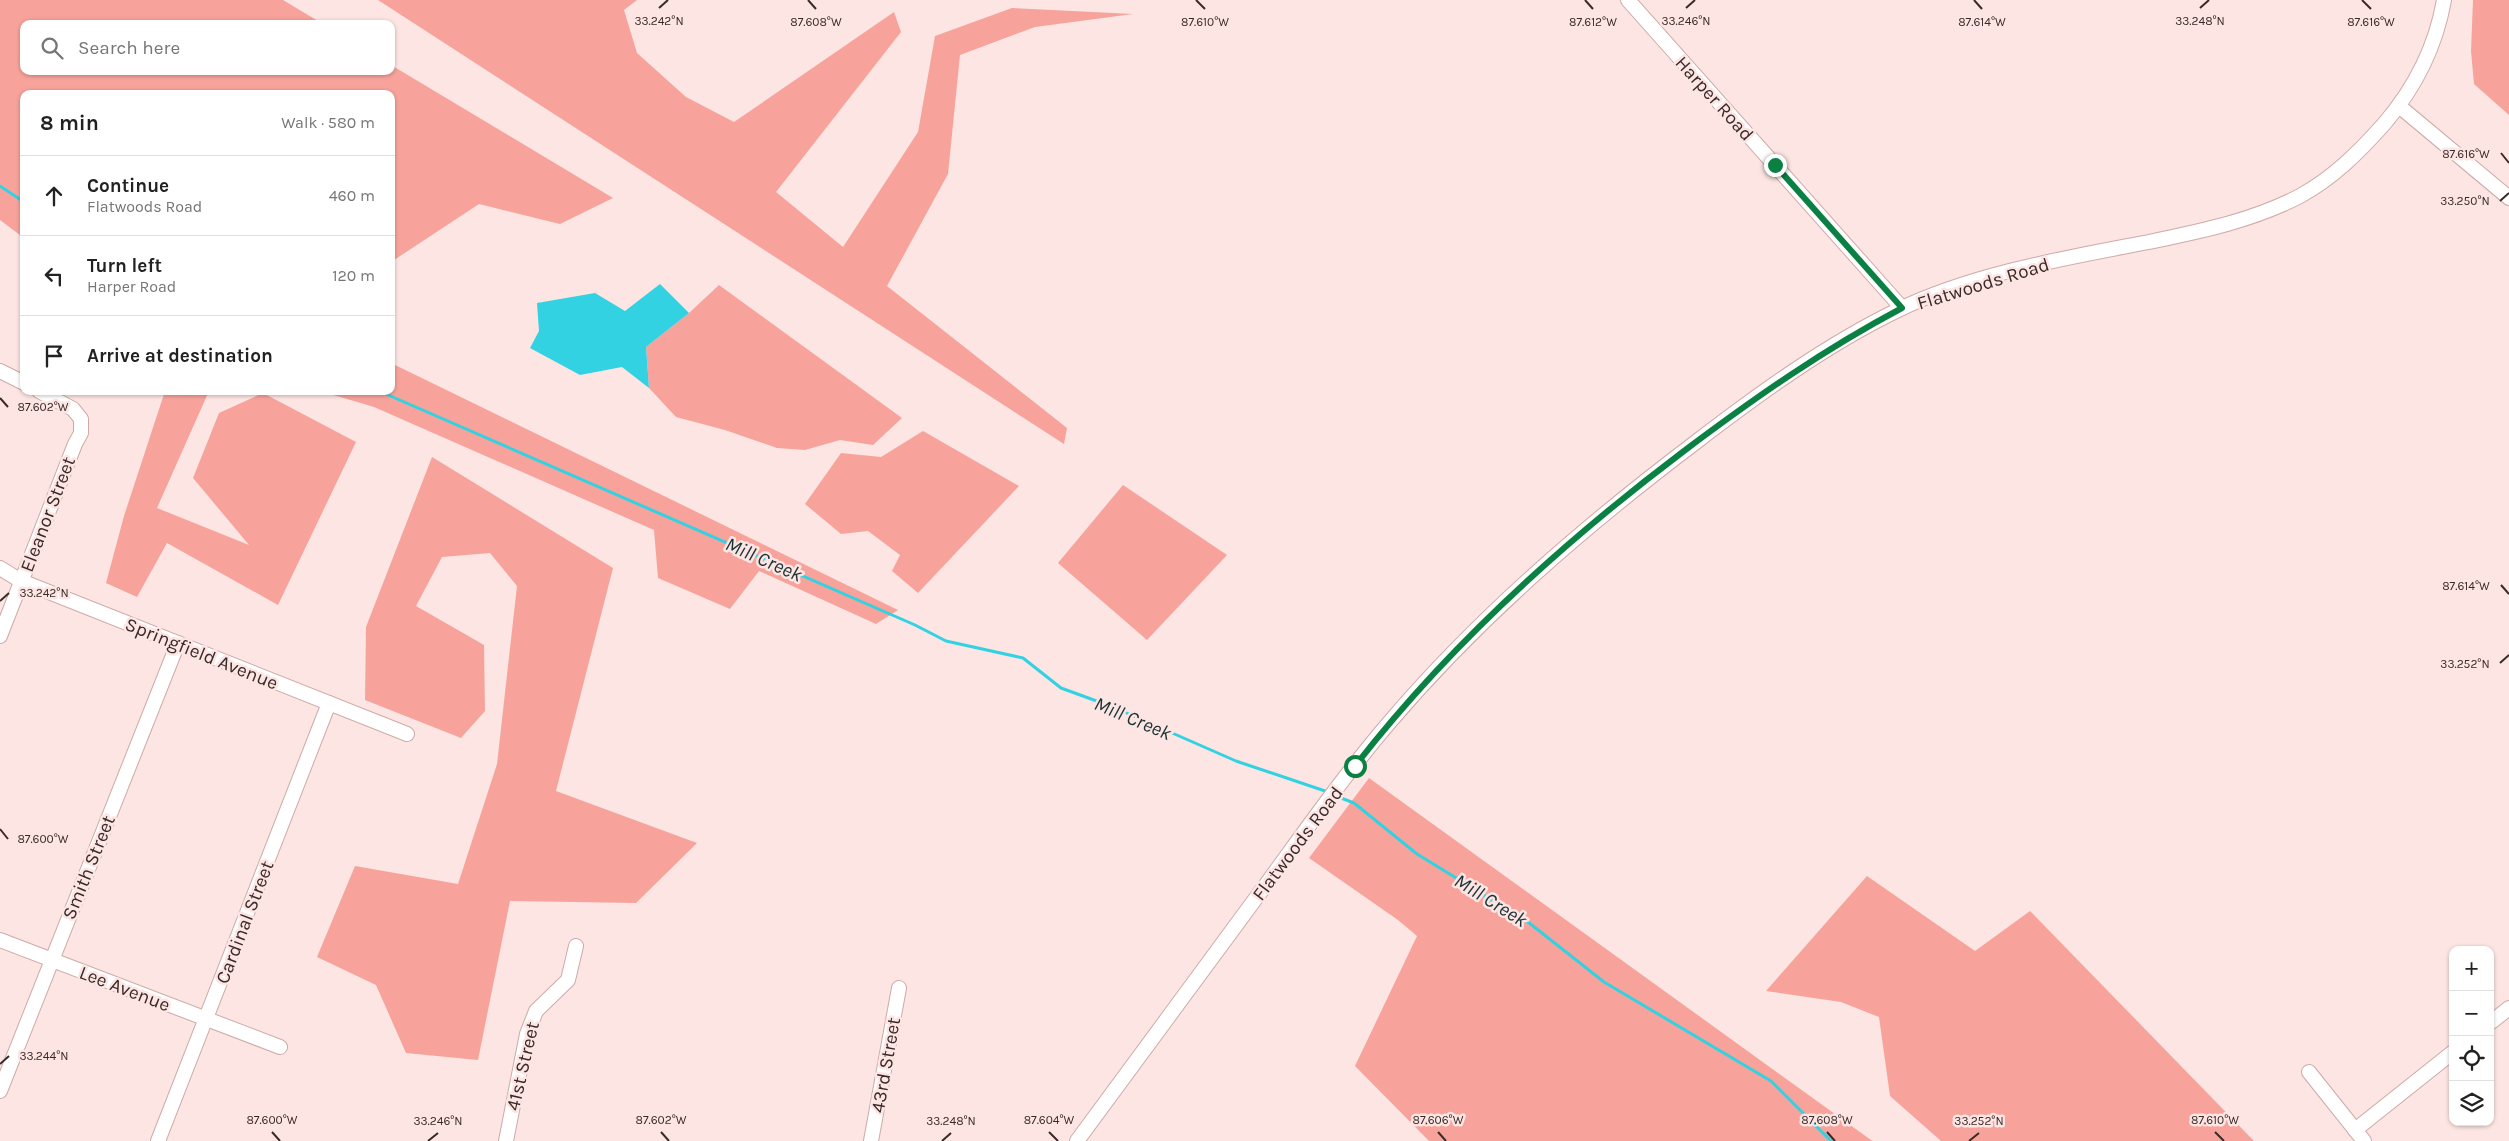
<!DOCTYPE html>
<meta charset="utf-8">
<style>
:root{--surface:#fff;--page:#f2f2f2;--text:#222;--muted:#767676;--line:#e0e0e0}
body{margin:0;font-family:Karla,sans-serif;background:var(--page);color:var(--text)}
.controls{position:absolute;right:15px;bottom:15px;display:grid;overflow:hidden;border-radius:10px;box-shadow:0 1px 4px #0004}
.controls button{width:45px;height:45px;display:grid;place-items:center;padding:0;border:0;border-bottom:1px solid var(--line);background:var(--surface);color:var(--text);font:25px sans-serif}
.stop{position:absolute;width:15px;height:15px;margin:-11px;border:4px solid #0b8043;border-radius:50%;background:#fff}
.stop.end{background:#0b8043;border-color:#fff;box-shadow:0 1px 5px #0008}
.list{margin:0;padding:0;list-style:none}
h2{display:flex;justify-content:space-between;align-items:center;height:65px;margin:0;padding:0 20px;font-size:21px}
h2 small{font-size:16px;font-weight:400;color:var(--muted)}
.list li{display:grid;grid-template-columns:32px 1fr auto;gap:15px;align-items:center;box-sizing:border-box;height:80px;padding:0 20px;border-top:1px solid var(--line)}
.list b{display:block;font-size:19px;white-space:nowrap}
.list p{margin:0;font-size:16px;white-space:nowrap;color:var(--muted)}
.list em{font-size:16px;font-style:normal;color:var(--muted)}
.icon{flex:none;width:28px;height:28px;fill:none;stroke:currentColor;stroke-width:2;stroke-linecap:round;stroke-linejoin:round}
.map{position:relative;flex:none;width:2509px;height:1141px;overflow:hidden}
.search{position:absolute;background:var(--surface);box-shadow:0 1px 4px #0004;left:20px;top:20px;width:375px;height:55px;display:flex;align-items:center;gap:12px;box-sizing:border-box;padding:0 18px;border-radius:10px;color:var(--muted);font-size:19px}
.panel{position:absolute;background:var(--surface);box-shadow:0 1px 4px #0004;left:20px;top:90px;width:375px;height:305px;border-radius:10px}
.map>svg:first-child{display:block}
.forest{fill:#f7a39b}
.water{fill:#32d2e2}
.lines{fill:none;stroke-linecap:round;stroke-linejoin:round}
.stream{stroke:#32d2e2;stroke-width:3}
.minor-casing{stroke:#ceaaa6;stroke-width:16}
.minor{stroke:#fff;stroke-width:14}
.route{stroke:#0b8043;stroke-width:6}
.ticks{fill:none;stroke:#382a28;stroke-width:2}
.labels{text-anchor:middle;stroke-width:5;stroke-linejoin:round;paint-order:stroke}
.street-label{font-size:19px;fill:#382a28;stroke:#fce5e3}
.water-label{font-size:20px;font-style:italic;fill:#193235;stroke:#fce5e3}
.ticks-label{font-size:12px;text-anchor:middle;fill:#382a28;stroke:#fce5e3;stroke-width:5;stroke-linejoin:round;paint-order:stroke}
</style>
<div class="map">
<svg width="2509" height="1141" viewBox="0 0 2509 1141">
<rect width="100%" height="100%" fill="#fce5e3"/>
<!-- forest -->
<g class="forest">
<polygon points="0,0 283,0 323,24 24,24 24,71 391,71 391,65 613,198 560,224 479,204 391,262 391,94 24,94 24,238 0,220"/>
<polygon points="378,0 637,0 624,10 637,53 686,97 734,122 894,12 901,32 776,192 843,247 918,132 935,36 1012,8 1133,14 1035,27 960,55 948,174 887,286 1067,428 1064,444"/>
<polygon points="2473,0 2509,0 2509,115 2474,84 2471,51"/>
<polygon points="719,285 902,418 873,445 840,440 805,450 777,448 725,430 676,417 649,388 646,347 689,313"/>
<polygon points="391,362 391,363 898,610 876,624 759,571 730,609 658,578 654,530 374,407 320,391 391,391"/>
<polygon points="165,391 209,391 157,508 249,545 193,478 219,413 263,393 356,442 278,605 167,543 137,597 106,583 124,516"/>
<polygon points="923,431 1019,486 918,593 892,571 900,555 868,531 841,534 805,504 841,453 881,457"/>
<polygon points="432,457 613,568 556,791 697,843 636,903 510,901 478,1060 406,1053 376,985 317,957 355,866 458,884 497,764 517,586 490,553 442,557 416,606 484,645 485,711 461,738 365,700 366,627"/>
<polygon points="1123,485 1227,555 1147,640 1058,563"/>
<polygon points="1369,778 1871,1140 1873,1141 1429,1141 1355,1066 1417,936 1398,920 1309,858"/>
<polygon points="1867,876 1975,951 2030,911 2254,1141 1941,1141 1890,1096 1879,1017 1841,1002 1766,991"/>
</g>
<!-- water -->
<polygon class="water" points="660,284 689,313 646,347 649,388 622,367 580,375 530,348 539,331 537,303 595,293 625,311"/>
<g class="lines">
<!-- stream -->
<g class="stream">
<polyline points="0,186 24,202"/>
<polyline points="379,391 915,625 946,641 1023,658 1061,688 1113,707 1236,761 1328,792"/>
<polyline points="1336,796 1354,803 1417,854 1528,922 1604,982 1771,1081 1831,1141"/>
</g>
<defs>
<g id="minor">
<polyline points="1628,0 1902,308"/>
<polyline points="2399,106 2509,198"/>
<polyline points="0,371 24,383"/>
<polyline points="0,568 21,581 407,734"/>
<polyline points="0,636 75,444 81,433 81,419 73,409 39,391"/>
<polyline points="0,940 280,1047"/>
<polyline points="2490,1023 2509,1008"/>
<polyline points="2309,1072 2364,1141"/>
<polyline points="0,1091 178,643"/>
<polyline points="2355,1130 2453,1052"/>
<polyline points="158,1141 329,703"/>
<polyline points="506,1141 527,1034 536,1011 568,980 576,946"/>
<polyline points="871,1141 899,988"/>
<path d="M1077 1141C1138 1059 1198 976 1259 894 1301 837 1342 778 1388 724 1479 617 1585 526 1696 442 1760 393 1826 345 1898 310 1975 273 2066 258 2149 242 2201 231 2252 221 2300 196 2333 178 2359 152 2384 124 2414 89 2436 46 2444 0"/>
</g>
</defs>
<!-- minor casing -->
<use href="#minor" class="minor-casing"/>
<!-- minor -->
<use href="#minor" class="minor"/>
</g>
<g class="lines">
<!-- route -->
<path class="route" d="M1355 766C1449 645 1562 543 1684 451 1756 397 1823 350 1902 308L1775 165"/>
</g>
<!-- ticks -->
<path class="ticks" d="M808 0 816 9M1196 0 1205 9M1585 0 1593 9M1974 0 1982 9M2362 0 2371 9M659 8 668 0M1686 8 1695 0M2200 8 2209 0M2501 153 2509 163M2500 201 2509 193M0 398 8 407M2501 585 2509 594M0 601 9 593M2500 663 2509 655M0 829 8 839M0 1064 9 1056M272 1132 280 1141M661 1132 669 1141M1049 1132 1058 1141M1438 1132 1446 1141M1827 1132 1835 1141M2215 1132 2224 1141M428 1141 438 1133M942 1141 951 1133M1969 1141 1979 1133"/>
<g class="labels">
<!-- street labels -->
<g class="street-label">
<text transform="translate(1715 98) rotate(48)" y="7">Harper Road</text>
<text transform="translate(1983 283) rotate(-17)" y="7">Flatwoods Road</text>
<text transform="translate(47 514) rotate(-69)" y="7">Eleanor Street</text>
<text transform="translate(202 653) rotate(22)" y="7">Springfield Avenue</text>
<text transform="translate(1297 843) rotate(-53)" y="7">Flatwoods Road</text>
<text transform="translate(88 867) rotate(-68)" y="7">Smith Street</text>
<text transform="translate(244 922) rotate(-69)" y="7">Cardinal Street</text>
<text transform="translate(125 988) rotate(21)" y="7">Lee Avenue</text>
<text transform="translate(885 1065) rotate(-80)" y="7">43rd Street</text>
<text transform="translate(522 1066) rotate(-77)" y="7">41st Street</text>
</g>
<!-- water labels -->
<g class="water-label">
<text transform="translate(764 559) rotate(24)" y="7">Mill Creek</text>
<text transform="translate(1133 718) rotate(23)" y="7">Mill Creek</text>
<text transform="translate(1491 900) rotate(32)" y="7">Mill Creek</text>
</g>
</g>
<g class="ticks-label">
<text x="659" y="25">33.242°N</text>
<text x="1686" y="25">33.246°N</text>
<text x="2200" y="25">33.248°N</text>
<text x="816" y="26">87.608°W</text>
<text x="1205" y="26">87.610°W</text>
<text x="1593" y="26">87.612°W</text>
<text x="1982" y="26">87.614°W</text>
<text x="2371" y="26">87.616°W</text>
<text x="2466" y="158">87.616°W</text>
<text x="2465" y="205">33.250°N</text>
<text x="43" y="411">87.602°W</text>
<text x="2466" y="590">87.614°W</text>
<text x="44" y="597">33.242°N</text>
<text x="2465" y="668">33.252°N</text>
<text x="43" y="843">87.600°W</text>
<text x="44" y="1060">33.244°N</text>
<text x="272" y="1124">87.600°W</text>
<text x="661" y="1124">87.602°W</text>
<text x="1049" y="1124">87.604°W</text>
<text x="1438" y="1124">87.606°W</text>
<text x="1827" y="1124">87.608°W</text>
<text x="2215" y="1124">87.610°W</text>
<text x="438" y="1125">33.246°N</text>
<text x="951" y="1125">33.248°N</text>
<text x="1979" y="1125">33.252°N</text>
</g>
</svg>
<div class="controls">
<button>+</button>
<button>−</button>
<button><svg class="icon" aria-label="locate" viewBox="0 0 24 24"><circle cx="12" cy="12" r="6"/><path d="M12 2v4M12 18v4M2 12h4M18 12h4"/></svg></button>
<button><svg class="icon" aria-label="layers" viewBox="0 0 24 24"><path d="M12 4l9 5-9 5-9-5zM3 14l9 5 9-5"/></svg></button>
</div>
<div class="stop" style="left:1355px;top:766px"></div>
<div class="stop end" style="left:1775px;top:165px"></div>
<div class="search"><svg class="icon" aria-label="search" viewBox="0 0 24 24"><circle cx="10" cy="10" r="6"/><path d="M15 15l6 6"/></svg>Search here</div>
<section class="panel">
<h2>8 min<small>Walk · 580 m</small></h2>
<ul class="list">
<li><svg class="icon" aria-label="ahead" viewBox="0 0 24 24"><path d="M12 20V5M6 11l6-6 6 6"/></svg><div><b>Continue</b><p>Flatwoods Road</p></div><em>460 m</em></li>
<li><svg class="icon" aria-label="left" viewBox="0 0 24 24"><path d="M17 20v-9H6M10 6l-5 5 5 5"/></svg><div><b>Turn left</b><p>Harper Road</p></div><em>120 m</em></li>
<li><svg class="icon" aria-label="arrive" viewBox="0 0 24 24"><path d="M6 21V4h12l-3 4 3 4H6"/></svg><div><b>Arrive at destination</b></div></li>
</ul>
</section>
</div>
